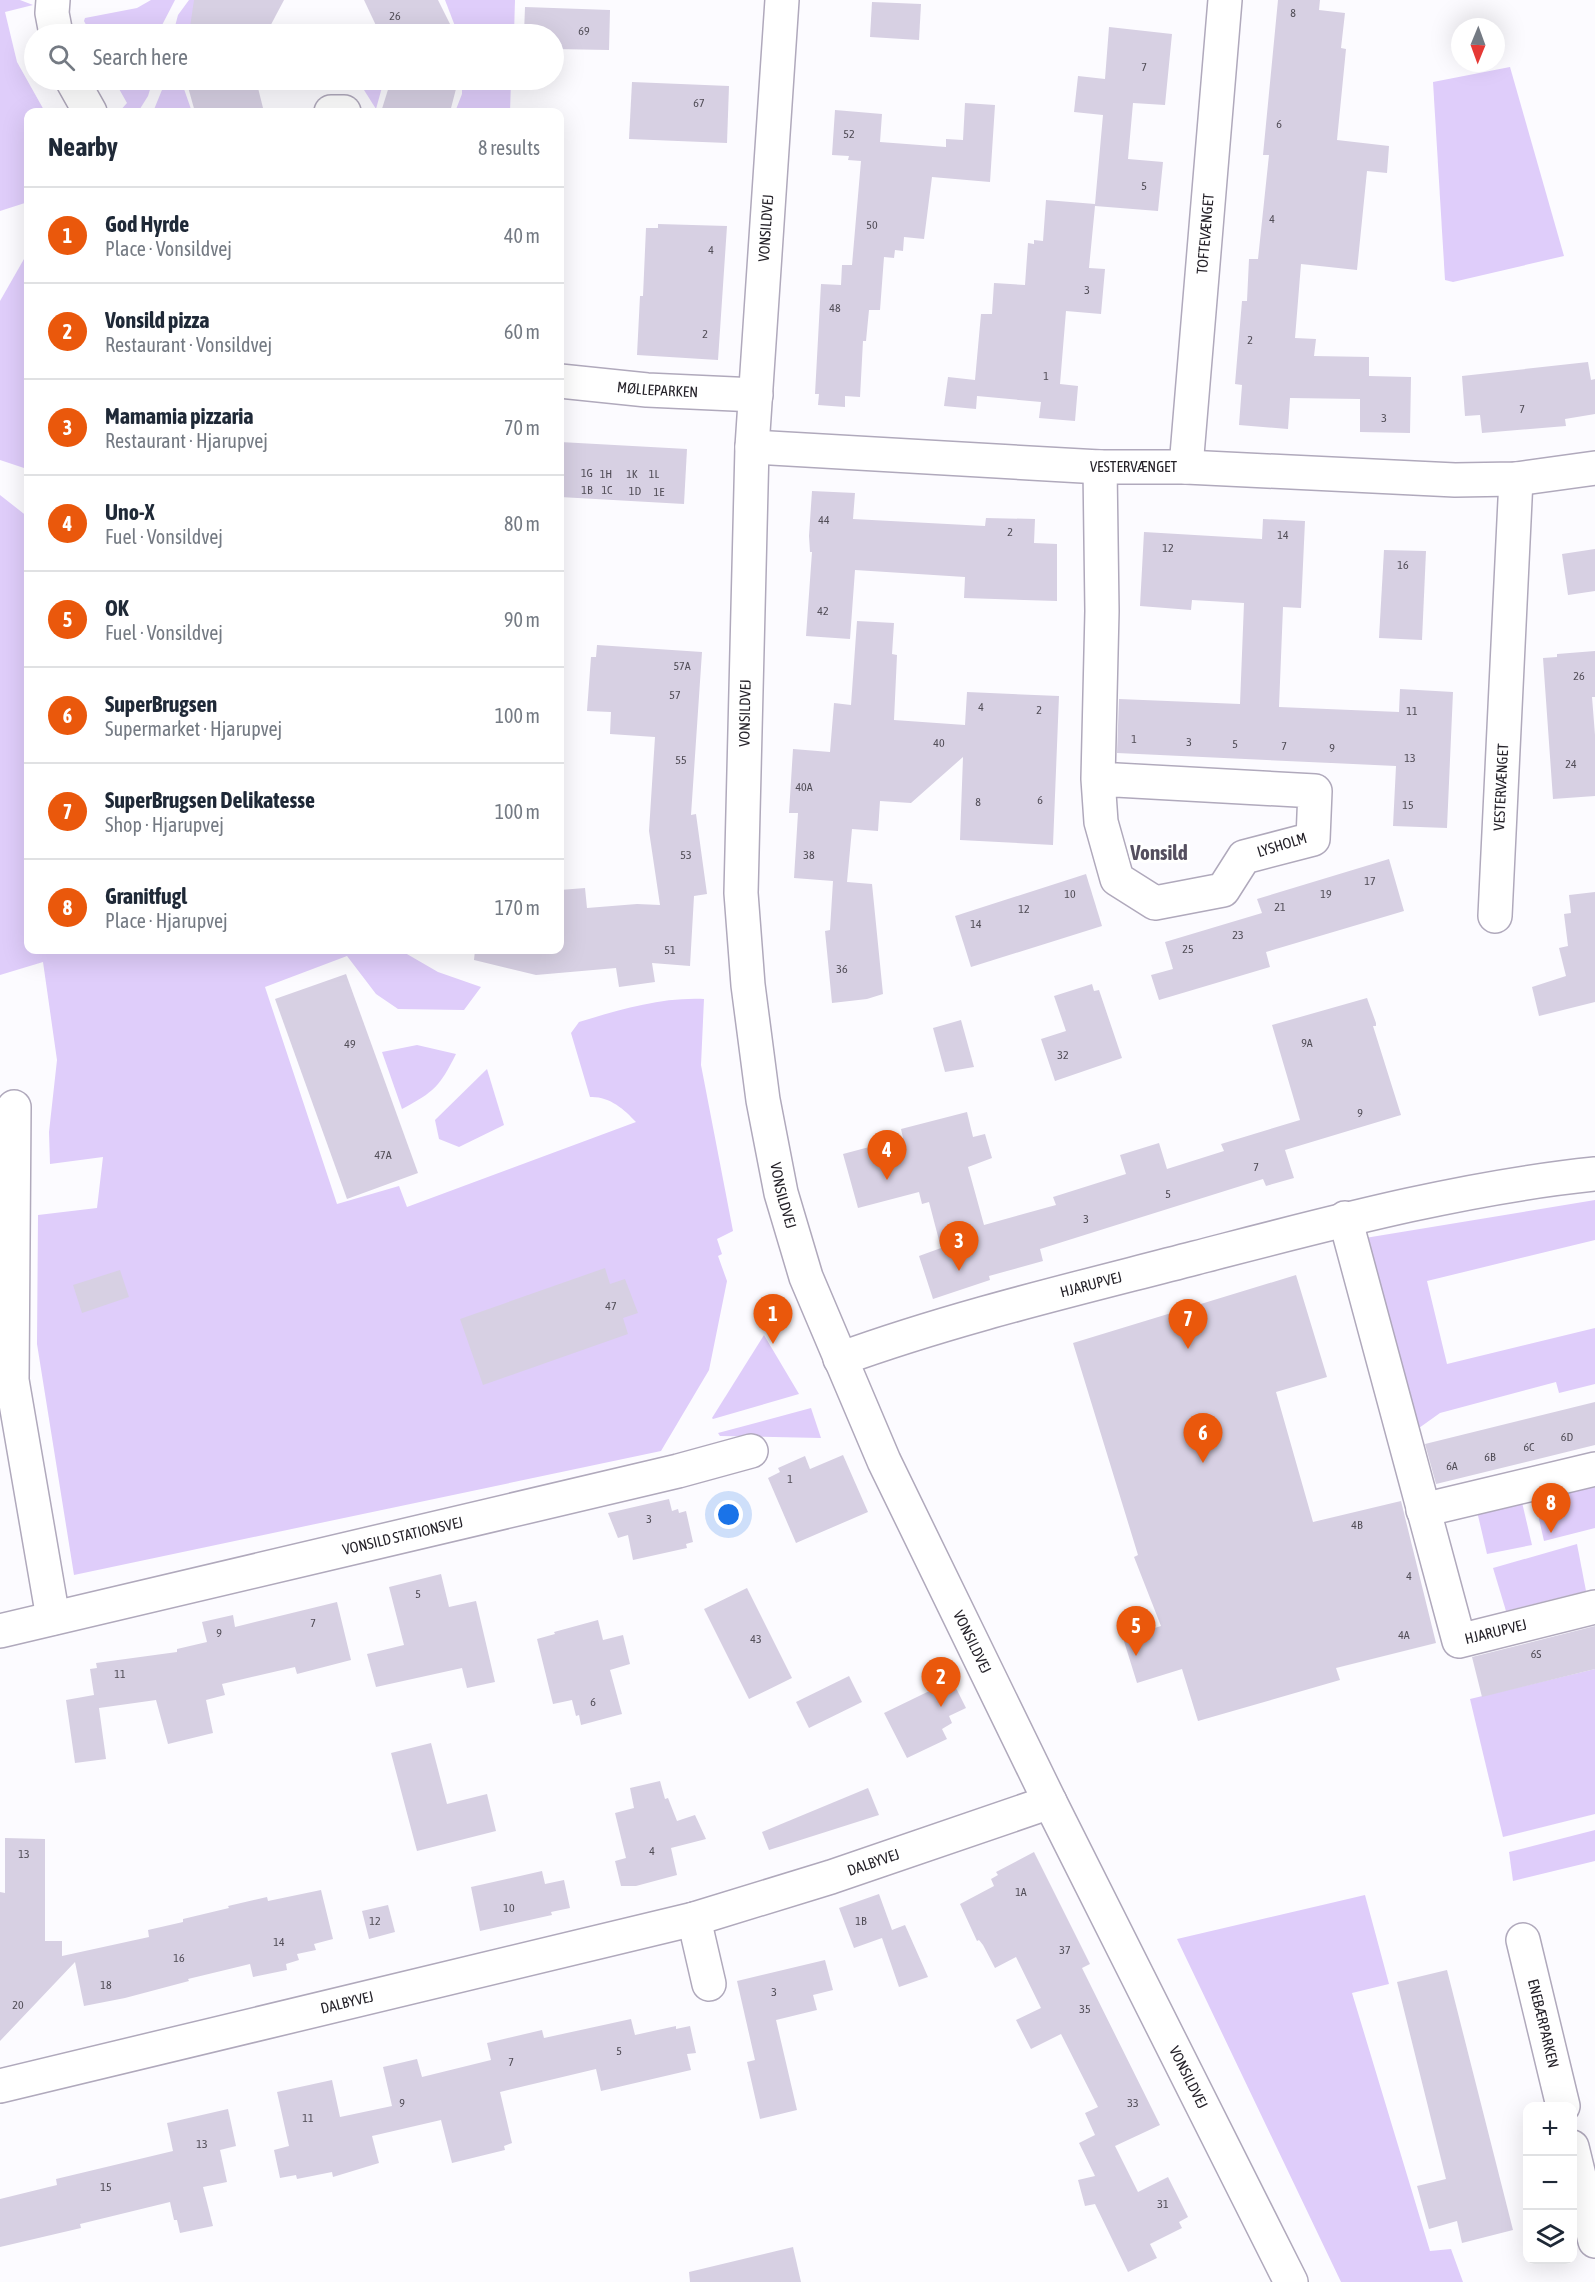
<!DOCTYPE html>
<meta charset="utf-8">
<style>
:root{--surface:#fff;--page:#f6f6f7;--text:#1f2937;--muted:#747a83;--line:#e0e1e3;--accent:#ea580c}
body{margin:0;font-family:"Asap Condensed",sans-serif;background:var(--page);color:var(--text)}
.controls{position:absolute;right:18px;bottom:18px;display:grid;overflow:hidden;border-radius:12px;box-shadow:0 6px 24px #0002}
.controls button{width:54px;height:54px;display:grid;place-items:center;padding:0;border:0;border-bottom:2px solid var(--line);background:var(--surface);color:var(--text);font:30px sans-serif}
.compass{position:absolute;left:1451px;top:18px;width:54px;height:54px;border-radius:50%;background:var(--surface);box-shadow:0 6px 24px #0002;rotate:181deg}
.you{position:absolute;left:729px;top:1515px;width:21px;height:21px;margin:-15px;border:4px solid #fff;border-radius:50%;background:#1a73e8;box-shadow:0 0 0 9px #1a73e833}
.badge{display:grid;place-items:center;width:39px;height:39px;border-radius:50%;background:var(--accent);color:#fff;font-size:20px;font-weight:700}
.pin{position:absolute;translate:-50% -50px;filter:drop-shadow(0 2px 3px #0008)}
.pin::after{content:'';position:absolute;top:32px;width:21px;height:18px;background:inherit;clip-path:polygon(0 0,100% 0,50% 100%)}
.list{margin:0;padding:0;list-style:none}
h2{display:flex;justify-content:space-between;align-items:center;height:78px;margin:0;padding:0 24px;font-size:26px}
h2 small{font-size:20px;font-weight:400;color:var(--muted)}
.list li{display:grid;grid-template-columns:39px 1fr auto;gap:18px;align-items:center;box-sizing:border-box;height:96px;padding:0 24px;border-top:2px solid var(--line)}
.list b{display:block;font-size:22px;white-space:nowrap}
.list p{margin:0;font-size:20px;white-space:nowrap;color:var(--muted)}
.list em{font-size:20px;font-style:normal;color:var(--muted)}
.icon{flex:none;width:33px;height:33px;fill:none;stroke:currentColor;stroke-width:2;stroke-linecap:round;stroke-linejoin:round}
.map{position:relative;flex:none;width:1595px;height:2282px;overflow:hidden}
.search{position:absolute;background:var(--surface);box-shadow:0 6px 24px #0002;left:24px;top:24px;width:540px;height:66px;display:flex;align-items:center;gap:15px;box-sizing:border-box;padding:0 21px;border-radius:33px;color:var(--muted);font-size:22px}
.panel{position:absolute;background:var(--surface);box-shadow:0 6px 24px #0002;left:24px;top:108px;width:540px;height:846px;border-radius:12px}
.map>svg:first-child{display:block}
.green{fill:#dfcdfa}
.building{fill:#d7d0e3}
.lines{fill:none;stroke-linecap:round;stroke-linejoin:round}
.minor-casing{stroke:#b0a9bc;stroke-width:36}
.major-casing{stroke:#b0a9bc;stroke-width:36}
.minor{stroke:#fff;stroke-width:33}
.major{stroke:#fff;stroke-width:33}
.labels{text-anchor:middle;stroke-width:6;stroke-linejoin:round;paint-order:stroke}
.number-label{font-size:12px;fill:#524e58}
.street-label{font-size:15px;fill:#26232a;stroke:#fff}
.district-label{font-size:21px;font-weight:bold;fill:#554f5f;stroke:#fff}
</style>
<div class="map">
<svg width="1595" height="2282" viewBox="0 0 1595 2282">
<rect width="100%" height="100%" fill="#fcfbff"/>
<!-- green -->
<g class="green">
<polygon points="0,0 20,0 33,5 5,12 17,62 45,112 28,112 28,202 0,211"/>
<polygon points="151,0 175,0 160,29 160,34 91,34 84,21 85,18 137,8"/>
<polygon points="189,0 203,0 193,20 190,34 173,34 178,15"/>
<polygon points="445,0 515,0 514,34 458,34"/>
<polygon points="1510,67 1564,256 1453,282 1445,280 1433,82"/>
<polygon points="114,80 153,80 148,96 138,112 119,112 127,103"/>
<polygon points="166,80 184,80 184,89 192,112 153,112"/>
<polygon points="363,80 384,80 376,109 364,90"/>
<polygon points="462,80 511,80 510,112 455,112 462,94"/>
<polygon points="28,252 28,467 24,468 0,460 0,301"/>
<path d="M0 495 28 517V950H400L438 972 481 987 464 1010 398 1009 376 994 347 956 265 987 337 1204 399 1186 407 1207 636 1122C624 1109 609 1096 590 1097L571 1033 579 1022C619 1010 661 997 704 999L701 1065 733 1231 717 1239 722 1254 718 1256 727 1281 709 1370 661 1451 74 1575 37 1344 38 1215 97 1208 103 1157 50 1164 49 1132 57 1060 43 962 0 975Z"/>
<path d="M417 1045 456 1054C440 1086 434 1092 402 1109L382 1052Z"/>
<polygon points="487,1069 504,1125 459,1147 439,1139 435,1120"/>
<polygon points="1595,1200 1595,1240 1427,1281 1447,1364 1595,1328 1595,1384 1559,1393 1556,1382 1440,1413 1412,1433 1359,1239"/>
<polygon points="764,1335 799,1394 713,1419 712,1418"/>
<polygon points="811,1408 821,1438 720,1436 718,1433"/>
<polygon points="1595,1483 1595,1528 1544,1541 1534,1497"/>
<polygon points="1521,1498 1532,1545 1487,1554 1476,1507"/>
<polygon points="1577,1544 1586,1591 1506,1611 1493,1568"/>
<polygon points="1595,1669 1595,1814 1503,1837 1470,1699"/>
<polygon points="1595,1830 1595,1861 1513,1881 1509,1852"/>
<polygon points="1365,1895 1389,1984 1352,1993 1430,2251 1451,2249 1463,2282 1341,2282 1177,1939"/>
</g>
<!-- building -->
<g class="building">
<polygon points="194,0 284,0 266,34 189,34"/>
<polygon points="364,0 438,0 455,34 380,34"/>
<polygon points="1278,0 1320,0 1319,10 1345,13 1341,48 1346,49 1337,140 1389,146 1387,173 1367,171 1357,270 1301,264 1295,338 1316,339 1314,356 1369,357 1369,376 1411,377 1410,433 1360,432 1360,399 1290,398 1288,429 1239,425 1242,385 1235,384 1242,301 1247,301 1249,259 1258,259 1269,155 1263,155"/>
<polygon points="872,2 921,4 919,40 870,37"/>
<polygon points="525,7 610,10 609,50 554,49 554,34 524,34"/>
<polygon points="1109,27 1172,34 1165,105 1133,103 1128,159 1163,162 1158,211 1095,206 1089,268 1105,269 1101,314 1066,311 1060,384 1078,386 1075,421 1039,418 1041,402 977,396 976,409 944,406 948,377 975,380 981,314 992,314 994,283 1025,285 1028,243 1034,244 1034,240 1043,241 1046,200 1095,204 1103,115 1074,112 1078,76 1105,79"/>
<polygon points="186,80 256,80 264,112 195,112"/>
<polygon points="391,80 461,80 462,86 457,85 450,112 381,112"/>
<polygon points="632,82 729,86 727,143 629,139"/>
<polygon points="965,103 995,105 990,182 932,177 924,239 904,237 903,251 895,250 894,258 884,257 880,310 869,310 866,341 863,341 860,397 845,396 845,407 818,405 819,394 815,394 821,284 841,285 842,265 852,265 861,161 848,160 849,156 832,155 835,110 882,114 880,142 946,147 946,139 963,140"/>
<polygon points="658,224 727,226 718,360 637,355 640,296 643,296 646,228 658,228"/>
<polygon points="1588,362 1591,380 1595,379 1595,414 1565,419 1566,426 1482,433 1480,415 1465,416 1462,376"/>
<polygon points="560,442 687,449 684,504 560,497"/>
<polygon points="812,491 855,493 853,519 985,526 986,518 1035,519 1034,543 1057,544 1057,601 964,598 965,577 855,570 850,639 806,636 812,552 810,552 809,536"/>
<polygon points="1263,519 1305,521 1301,608 1283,607 1279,707 1399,712 1400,689 1453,692 1447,828 1393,826 1396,766 1117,753 1119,699 1240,704 1244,603 1192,600 1191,610 1140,606 1144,532 1262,539"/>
<polygon points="1595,549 1595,591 1568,595 1562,554"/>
<polygon points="1384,550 1426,551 1422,640 1379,638"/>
<polygon points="857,621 894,623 892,654 897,655 894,720 965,725 967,692 1059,696 1053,845 960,840 963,757 911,803 880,801 878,831 852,829 847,882 872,884 883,994 867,999 832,1003 825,931 830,930 833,881 794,878 798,813 789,813 793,749 830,752 834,703 851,705"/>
<polygon points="597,645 702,652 691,815 696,814 707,894 694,896 690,966 652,963 655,982 619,987 616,968 536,975 474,960 475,950 560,950 560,890 585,888 587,908 637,904 660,905 649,831 655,737 610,734 611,712 587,711 591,657 596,657"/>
<polygon points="1595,651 1595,697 1592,697 1595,735 1595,796 1553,799 1543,658 1557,657 1557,654"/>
<polygon points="1389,859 1404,911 1266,952 1270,967 1159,1000 1151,975 1173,969 1165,942 1262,913 1257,899"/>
<polygon points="1086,874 1102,926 971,967 955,916"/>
<polygon points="1595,892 1595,1002 1539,1016 1532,987 1566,976 1559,948 1568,946 1564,914 1571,913 1569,895"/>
<polygon points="346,974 418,1173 347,1199 275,999"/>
<polygon points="1092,984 1094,991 1099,990 1122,1058 1055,1081 1041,1039 1066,1031 1054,996"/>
<polygon points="1367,998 1376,1023 1376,1026 1373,1026 1401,1115 1285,1150 1294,1178 1266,1186 1263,1179 1040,1249 1043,1261 989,1276 990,1280 933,1299 919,1256 941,1248 929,1202 922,1204 919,1192 858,1208 843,1154 903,1138 901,1129 967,1112 973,1137 985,1134 992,1158 968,1167 984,1225 1056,1205 1053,1197 1126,1174 1120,1155 1159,1143 1167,1169 1224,1151 1221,1144 1300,1120 1272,1025"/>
<polygon points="961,1020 974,1067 945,1072 933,1028"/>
<polygon points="605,1268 610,1284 625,1279 638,1313 623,1318 628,1334 483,1385 460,1319"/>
<polygon points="120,1270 129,1297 82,1313 73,1285"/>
<polygon points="1296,1275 1327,1377 1276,1392 1313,1522 1401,1501 1436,1643 1336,1668 1340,1680 1198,1721 1182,1669 1137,1683 1123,1638 1161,1626 1134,1557 1138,1555 1073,1343"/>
<polygon points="1595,1402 1595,1445 1436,1484 1425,1444"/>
<polygon points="843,1455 868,1512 796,1543 768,1478 780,1472 778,1468 805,1456 810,1469"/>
<polygon points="669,1499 672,1511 678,1509 679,1513 686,1511 693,1542 686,1544 687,1548 633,1560 628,1535 618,1538 608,1513"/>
<polygon points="441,1574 449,1607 476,1601 495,1682 467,1688 462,1668 376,1687 367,1654 404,1645 389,1587"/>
<polygon points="747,1588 792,1678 749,1699 704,1609"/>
<polygon points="337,1602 351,1660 297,1674 295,1667 222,1684 225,1695 206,1700 213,1733 168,1744 156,1700 99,1708 106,1759 75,1763 66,1700 94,1695 90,1669 97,1668 96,1663 177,1652 177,1649 207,1642 202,1622 233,1615 235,1627"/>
<polygon points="598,1620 603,1640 623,1635 630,1664 610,1670 622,1714 581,1725 579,1715 576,1716 572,1700 553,1704 537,1639 555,1634 554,1632"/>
<polygon points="1595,1626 1595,1669 1482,1697 1472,1657"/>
<polygon points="849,1676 862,1702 809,1728 796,1702"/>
<polygon points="952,1680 966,1708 949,1716 952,1723 942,1729 947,1739 907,1758 884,1713"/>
<polygon points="431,1743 447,1804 487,1794 496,1831 417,1851 391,1753"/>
<polygon points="660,1781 665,1799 668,1798 677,1821 695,1815 706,1839 671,1848 677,1875 636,1886 621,1886 615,1861 626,1858 615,1813 634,1808 630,1788"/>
<polygon points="868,1788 879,1815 769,1850 762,1832"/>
<polygon points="5,1838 45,1839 45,1941 62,1941 62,1956 149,1937 148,1930 183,1922 183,1919 229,1908 228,1906 267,1897 268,1901 321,1890 333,1939 314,1944 316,1950 297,1954 299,1960 286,1964 287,1970 253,1977 250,1964 188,1979 189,1981 125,1998 84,2006 75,1962 0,2041 0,1892 5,1893"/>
<polygon points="1034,1852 1090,1964 1082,1968 1160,2125 1115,2146 1138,2192 1168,2177 1188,2217 1179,2222 1182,2228 1150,2244 1157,2258 1128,2272 1095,2204 1085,2206 1078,2180 1095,2176 1079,2143 1095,2135 1085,2113 1098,2107 1061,2034 1031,2049 1016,2020 1041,2008 1016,1957 995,1968 983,1945 979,1940 977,1941 960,1904 994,1886 991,1879 998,1875 996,1872"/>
<polygon points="542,1871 545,1884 564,1880 570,1908 551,1912 552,1915 480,1931 471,1887"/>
<polygon points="879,1894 892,1930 905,1925 928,1977 899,1987 882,1938 854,1948 839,1908"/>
<polygon points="388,1905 395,1932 369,1939 362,1911"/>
<polygon points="825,1960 833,1990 813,1995 817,2010 776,2020 797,2110 760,2119 747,2062 755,2060 737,1981"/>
<polygon points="1447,1970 1513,2230 1462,2243 1457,2221 1429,2229 1417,2186 1446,2179 1397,1982"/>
<polygon points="631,2019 635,2035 676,2026 676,2029 690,2026 696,2053 687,2054 691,2070 601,2091 596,2069 500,2092 512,2143 504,2146 505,2150 452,2163 441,2120 372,2136 379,2163 333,2177 332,2172 297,2179 296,2175 280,2178 274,2150 289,2146 277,2092 332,2080 340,2117 392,2106 383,2067 417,2059 422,2077 491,2060 487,2043 542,2030 544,2038"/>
<polygon points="228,2109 236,2146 220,2150 227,2182 203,2187 213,2226 180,2233 177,2220 174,2220 170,2202 80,2224 81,2228 0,2247 0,2199 57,2185 56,2179 173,2151 167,2123"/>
<polygon points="793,2247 801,2282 690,2282 689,2272"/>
</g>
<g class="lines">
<defs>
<g id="minor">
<polyline points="53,0 52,13 56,34"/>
<polyline points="72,80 90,112"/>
<polyline points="331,112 344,112"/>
<path id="s1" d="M560 381 647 390 756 395"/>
<path id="s2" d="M752 447 1100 467H1186L1455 480 1516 479 1595 468"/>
<path id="s3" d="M1186 467 1225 0"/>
<polyline points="1098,779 1315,791 1313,839 1244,857 1223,890 1155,903 1117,879 1101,822 1098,779 1102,611 1100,467"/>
<path id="s4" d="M1495 916 1516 479"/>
<polyline points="14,1107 12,1380 53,1618"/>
<path id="s5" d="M1345 1218 1459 1641 1595 1607"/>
<path id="s6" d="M840 1359C956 1317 1076 1289 1195 1258 1327 1224 1459 1188 1595 1174"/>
<polyline points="1423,1510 1595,1469"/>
<path id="s7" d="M0 1631 678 1471 751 1451"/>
<polyline points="694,1919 709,1984"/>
<path id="s8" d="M1523 1940 1563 2106"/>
<path id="s9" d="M0 2086 694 1919 831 1877 1050 1802"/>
<polyline points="1572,2147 1595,2241"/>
</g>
<g id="major">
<path id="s10" d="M782 0 752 447 741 893 748 985 763 1100 781 1193 806 1277 884 1461 1050 1802 1291 2282"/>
</g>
</defs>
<!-- minor casing -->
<use href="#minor" class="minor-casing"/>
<!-- major casing -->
<use href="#major" class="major-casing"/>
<!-- minor -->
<use href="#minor" class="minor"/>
<!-- major -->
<use href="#major" class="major"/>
</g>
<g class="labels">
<!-- number labels -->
<g class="number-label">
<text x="1293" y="17">8</text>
<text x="395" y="20">26</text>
<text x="584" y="35">69</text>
<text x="1144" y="71">7</text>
<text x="699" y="107">67</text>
<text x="1279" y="128">6</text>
<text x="849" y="138">52</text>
<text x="1144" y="190">5</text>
<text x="1272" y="223">4</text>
<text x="872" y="229">50</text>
<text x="711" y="254">4</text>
<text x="1087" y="294">3</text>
<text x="835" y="312">48</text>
<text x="705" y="338">2</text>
<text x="1250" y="344">2</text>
<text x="1046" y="380">1</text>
<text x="1522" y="413">7</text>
<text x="1384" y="422">3</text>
<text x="587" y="477">1G</text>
<text x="606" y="478">1H</text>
<text x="632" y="478">1K</text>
<text x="654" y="478">1L</text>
<text x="587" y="494">1B</text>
<text x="607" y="494">1C</text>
<text x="635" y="495">1D</text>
<text x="659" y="496">1E</text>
<text x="824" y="524">44</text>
<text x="1010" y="536">2</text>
<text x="1283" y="539">14</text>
<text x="1168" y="552">12</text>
<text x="1403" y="569">16</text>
<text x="823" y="615">42</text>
<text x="682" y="670">57A</text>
<text x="1579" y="680">26</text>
<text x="675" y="699">57</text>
<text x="981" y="711">4</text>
<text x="1039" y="714">2</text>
<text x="1412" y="715">11</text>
<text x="1134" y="743">1</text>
<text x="1189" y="746">3</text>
<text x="939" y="747">40</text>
<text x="1235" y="748">5</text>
<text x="1284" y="750">7</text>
<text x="1332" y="752">9</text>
<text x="1410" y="762">13</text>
<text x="681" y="764">55</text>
<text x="1571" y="768">24</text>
<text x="804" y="791">40A</text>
<text x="1040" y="804">6</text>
<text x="978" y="806">8</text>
<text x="1408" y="809">15</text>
<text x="686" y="859">53</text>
<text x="809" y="859">38</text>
<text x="1370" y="885">17</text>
<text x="1070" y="898">10</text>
<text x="1326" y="898">19</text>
<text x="1280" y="911">21</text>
<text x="1024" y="913">12</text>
<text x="976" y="928">14</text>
<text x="1238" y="939">23</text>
<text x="1188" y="953">25</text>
<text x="670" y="954">51</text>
<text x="842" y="973">36</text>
<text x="1307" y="1047">9A</text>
<text x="350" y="1048">49</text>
<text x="1063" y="1059">32</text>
<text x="1360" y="1117">9</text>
<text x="383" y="1159">47A</text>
<text x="1256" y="1171">7</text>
<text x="1168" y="1198">5</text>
<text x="1086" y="1223">3</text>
<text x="611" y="1310">47</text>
<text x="1567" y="1441">6D</text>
<text x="1529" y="1451">6C</text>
<text x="1490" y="1461">6B</text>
<text x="1452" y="1470">6A</text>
<text x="790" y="1483">1</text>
<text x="649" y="1523">3</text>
<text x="1357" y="1529">4B</text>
<text x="1409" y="1580">4</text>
<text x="418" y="1598">5</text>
<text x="313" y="1627">7</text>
<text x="219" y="1637">9</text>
<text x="1404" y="1639">4A</text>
<text x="756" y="1643">43</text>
<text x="1536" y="1658">6S</text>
<text x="120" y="1678">11</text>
<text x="593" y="1706">6</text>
<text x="652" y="1855">4</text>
<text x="24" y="1858">13</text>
<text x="1021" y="1896">1A</text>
<text x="509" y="1912">10</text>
<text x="375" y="1925">12</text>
<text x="861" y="1925">1B</text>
<text x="279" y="1946">14</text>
<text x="1065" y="1954">37</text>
<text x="179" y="1962">16</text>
<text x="106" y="1989">18</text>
<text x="774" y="1996">3</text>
<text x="18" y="2009">20</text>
<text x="1085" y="2013">35</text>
<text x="619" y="2055">5</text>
<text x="511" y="2066">7</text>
<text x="402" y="2107">9</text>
<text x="1133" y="2107">33</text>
<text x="308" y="2122">11</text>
<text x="202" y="2148">13</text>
<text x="106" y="2191">15</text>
<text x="1163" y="2208">31</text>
</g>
<!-- street labels -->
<g class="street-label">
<text transform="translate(766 228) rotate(-86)" y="5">VONSILDVEJ</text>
<text dy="5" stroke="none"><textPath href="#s3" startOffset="234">TOFTEVÆNGET</textPath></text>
<text dy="5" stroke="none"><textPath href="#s1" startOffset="98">MØLLEPARKEN</textPath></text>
<text dy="5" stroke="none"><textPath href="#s2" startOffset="382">VESTERVÆNGET</textPath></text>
<text transform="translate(745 713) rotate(-89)" y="5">VONSILDVEJ</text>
<text dy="5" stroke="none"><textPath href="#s4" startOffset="129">VESTERVÆNGET</textPath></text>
<text transform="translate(1282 845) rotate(-17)" y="5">LYSHOLM</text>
<text dy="5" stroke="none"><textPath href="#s10" startOffset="1200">VONSILDVEJ</textPath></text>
<text dy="5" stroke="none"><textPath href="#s6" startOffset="262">HJARUPVEJ</textPath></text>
<text dy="5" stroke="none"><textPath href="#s7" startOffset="414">VONSILD STATIONSVEJ</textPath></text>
<text dy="5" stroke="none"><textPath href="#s5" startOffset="476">HJARUPVEJ</textPath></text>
<text dy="5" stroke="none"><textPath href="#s10" startOffset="1686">VONSILDVEJ</textPath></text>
<text dy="5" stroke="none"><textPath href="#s9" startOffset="902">DALBYVEJ</textPath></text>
<text dy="5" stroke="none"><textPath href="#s9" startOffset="357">DALBYVEJ</textPath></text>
<text dy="5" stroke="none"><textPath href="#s8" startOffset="86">ENEBÆRPARKEN</textPath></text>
<text dy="5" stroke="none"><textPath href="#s10" startOffset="2172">VONSILDVEJ</textPath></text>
</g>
<!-- district labels -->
<g class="district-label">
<text x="1159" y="860">Vonsild</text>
</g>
</g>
</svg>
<div class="controls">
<button>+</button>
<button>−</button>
<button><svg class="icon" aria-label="layers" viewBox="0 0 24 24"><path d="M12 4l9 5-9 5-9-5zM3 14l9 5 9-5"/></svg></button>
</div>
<svg class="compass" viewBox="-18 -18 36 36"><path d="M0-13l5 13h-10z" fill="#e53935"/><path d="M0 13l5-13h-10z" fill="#747a83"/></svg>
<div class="you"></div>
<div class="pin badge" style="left:773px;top:1344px">1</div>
<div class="pin badge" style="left:941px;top:1707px">2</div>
<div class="pin badge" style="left:959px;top:1271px">3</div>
<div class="pin badge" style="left:887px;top:1180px">4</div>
<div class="pin badge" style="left:1136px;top:1656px">5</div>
<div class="pin badge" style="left:1203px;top:1463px">6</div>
<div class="pin badge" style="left:1188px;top:1349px">7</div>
<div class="pin badge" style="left:1551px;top:1533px">8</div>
<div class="search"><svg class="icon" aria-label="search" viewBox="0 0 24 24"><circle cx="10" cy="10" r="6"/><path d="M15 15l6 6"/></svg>Search here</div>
<section class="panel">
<h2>Nearby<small>8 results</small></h2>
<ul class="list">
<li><span class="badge">1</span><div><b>God Hyrde</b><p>Place · Vonsildvej</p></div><em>40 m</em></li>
<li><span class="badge">2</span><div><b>Vonsild pizza</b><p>Restaurant · Vonsildvej</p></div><em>60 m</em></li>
<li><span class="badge">3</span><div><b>Mamamia pizzaria</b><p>Restaurant · Hjarupvej</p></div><em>70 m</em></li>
<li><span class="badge">4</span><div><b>Uno-X</b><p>Fuel · Vonsildvej</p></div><em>80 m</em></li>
<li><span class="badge">5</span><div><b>OK</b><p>Fuel · Vonsildvej</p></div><em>90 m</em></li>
<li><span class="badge">6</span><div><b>SuperBrugsen</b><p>Supermarket · Hjarupvej</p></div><em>100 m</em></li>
<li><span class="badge">7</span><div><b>SuperBrugsen Delikatesse</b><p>Shop · Hjarupvej</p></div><em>100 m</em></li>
<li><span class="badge">8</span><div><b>Granitfugl</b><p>Place · Hjarupvej</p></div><em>170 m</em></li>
</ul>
</section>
</div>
